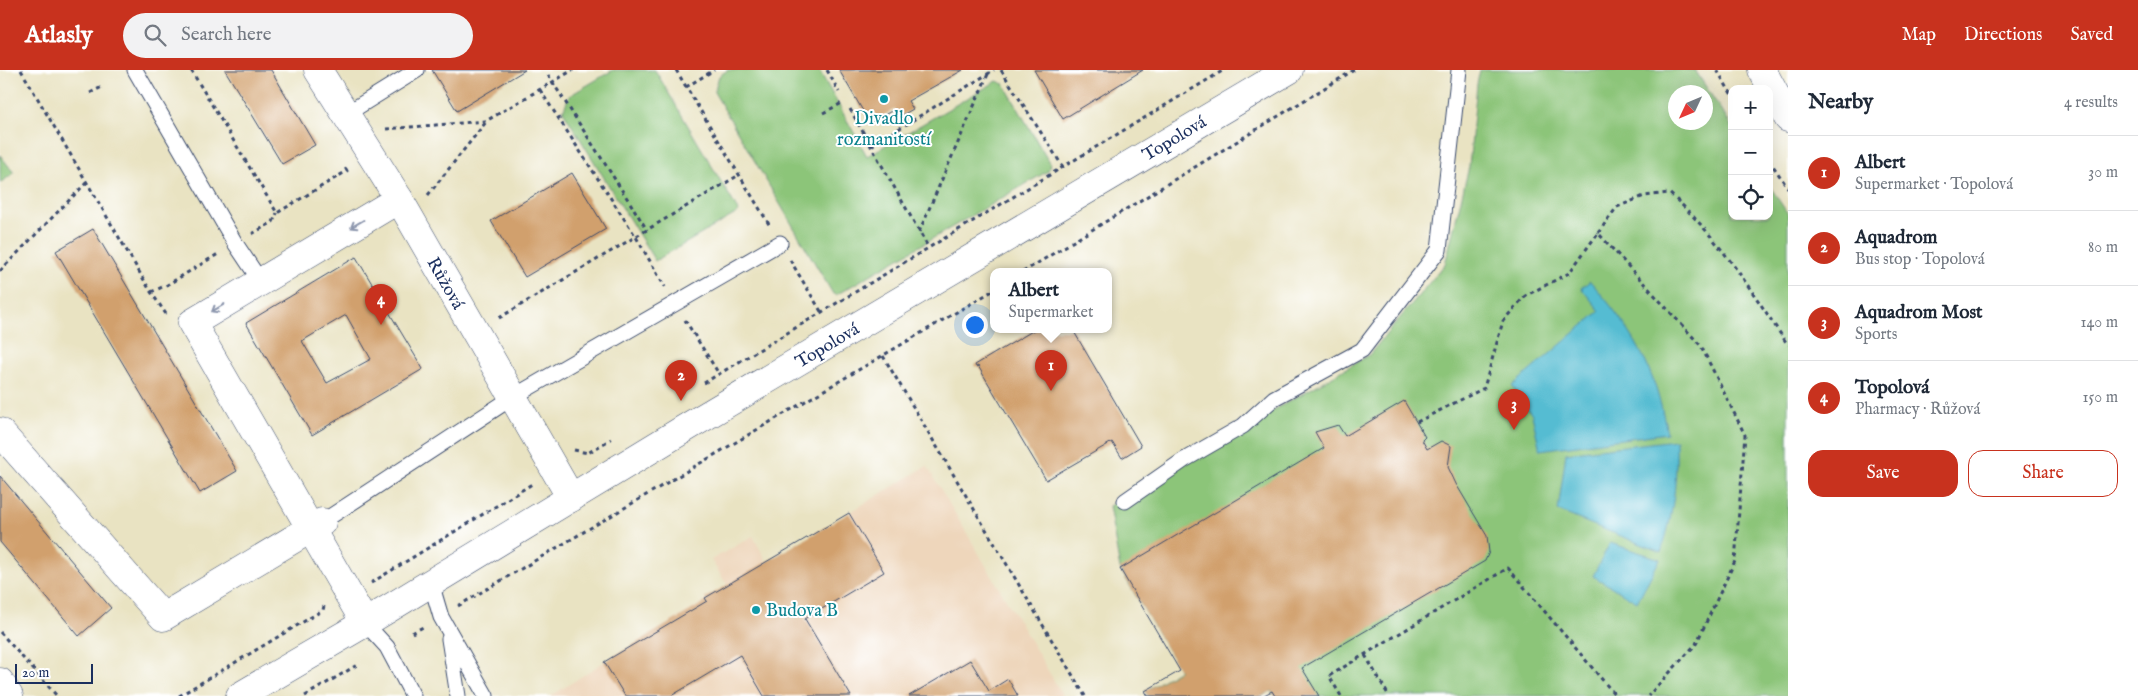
<!DOCTYPE html>
<meta charset="utf-8">
<style>
:root{--surface:#fff;--page:#f2f2f3;--text:#1f2937;--muted:#747a83;--line:#e0e1e3;--accent:#c8321e}
body{margin:0;font-family:"IM FELL English",serif;background:var(--page);color:var(--text)}
.controls{position:absolute;right:15px;top:15px;display:grid;overflow:hidden;border-radius:10px;box-shadow:0 5px 20px #0002}
.controls button{width:45px;height:45px;display:grid;place-items:center;padding:0;border:0;border-bottom:1px solid var(--line);background:var(--surface);color:var(--text);font:25px sans-serif}
.compass{position:absolute;left:1668px;top:15px;width:45px;height:45px;border-radius:50%;background:var(--surface);box-shadow:0 5px 20px #0002;rotate:226deg}
.scale{position:absolute;left:15px;bottom:12px;width:78px;box-sizing:border-box;padding-left:5px;border:2px solid #1b2f5e;border-top:0;font-size:14px;line-height:18px;white-space:nowrap;color:#1b2f5e;-webkit-text-stroke:4px #fff;paint-order:stroke}
.you{position:absolute;left:974px;top:254px;width:18px;height:18px;margin:-12px;border:4px solid #fff;border-radius:50%;background:#1a73e8;box-shadow:0 0 0 8px #1a73e833}
.badge{display:grid;place-items:center;width:32px;height:32px;border-radius:50%;background:var(--accent);color:#fff;font-size:16px;font-weight:700}
.pin{position:absolute;translate:-50% -41px;filter:drop-shadow(0 1px 2px #0008)}
.pin::after{content:'';position:absolute;top:26px;width:18px;height:15px;background:inherit;clip-path:polygon(0 0,100% 0,50% 100%)}
.popup{position:absolute;left:990px;top:198px;width:122px;height:65px;box-sizing:border-box;display:grid;place-content:center;border-radius:10px;background:var(--surface);filter:drop-shadow(0 1px 4px #0005);font-size:16px;white-space:nowrap;color:var(--muted)}
.popup b{font-size:19px;color:var(--text)}
.popup::after{content:'';position:absolute;left:50%;top:100%;margin-left:-10px;border:10px solid transparent;border-top-color:var(--surface)}
.list{margin:0;padding:0;list-style:none}
h2{display:flex;justify-content:space-between;align-items:center;height:65px;margin:0;padding:0 20px;font-size:21px}
h2 small{font-size:16px;font-weight:400;color:var(--muted)}
.list li{display:grid;grid-template-columns:32px 1fr auto;gap:15px;align-items:center;box-sizing:border-box;height:75px;padding:0 20px;border-top:1px solid var(--line)}
.list b{display:block;font-size:19px;white-space:nowrap}
.list p{margin:0;font-size:16px;white-space:nowrap;color:var(--muted)}
.list em{font-size:16px;font-style:normal;color:var(--muted)}
.actions{display:flex;gap:10px;padding:15px 20px}
.actions a{flex:1;padding:11px 0;border:1px solid var(--accent);border-radius:15px;text-align:center;font-size:18px;color:var(--accent)}
.actions .main{background:var(--accent);color:#fff}
.icon{flex:none;width:28px;height:28px;fill:none;stroke:currentColor;stroke-width:2;stroke-linecap:round;stroke-linejoin:round}
.map{position:relative;flex:none;width:1788px;height:626px;overflow:hidden}
header{display:flex;align-items:center;gap:30px;box-sizing:border-box;height:70px;padding:0 25px;background:var(--accent);color:#fff}
header strong{font-size:24px}
nav{display:flex;gap:28px;margin-inline-start:auto;font-size:18px}
.search{width:350px;height:45px;background:var(--page);display:flex;align-items:center;gap:12px;box-sizing:border-box;padding:0 18px;border-radius:28px;color:var(--muted);font-size:19px}
main{display:flex}
aside{flex:1;background:var(--surface)}
.map>svg:first-child{display:block}
.built{fill:#eed6bb}
.green{fill:#8cc579;stroke:#547a6c;fill-rule:evenodd}
.water{fill:#55bcd2;stroke:#387698}
.building{fill:#d1a06d;fill-rule:evenodd}
.lines{fill:none;stroke-linecap:round;stroke-linejoin:round}
.service-casing{stroke:#3a4a6d;stroke-width:17}
.minor-casing{stroke:#3a4a6d;stroke-width:29}
.tertiary-casing{stroke:#3a4a6d;stroke-width:29}
.path{stroke:#3a4a6d;stroke-width:3;stroke-dasharray:4 4;stroke-linecap:butt}
.service{stroke:#fff;stroke-width:15}
.minor{stroke:#fff;stroke-width:28}
.tertiary{stroke:#fff;stroke-width:28}
.path-bridge{stroke:#3a4a6d;stroke-width:3;stroke-dasharray:4 4;stroke-linecap:butt}
.oneway{stroke:#8d97ae}
.culture-dot{fill:#0f9aa8;stroke:#fff;stroke-width:2}
.labels{text-anchor:middle;stroke-width:4;stroke-linejoin:round;paint-order:stroke}
.culture-label{font-size:18px;fill:#0d838f;stroke:#fff}
.street-label{font-size:18px;fill:#1b2f5e;stroke:#fff}
</style>
<header>
<strong>Atlasly</strong>
<div class="search"><svg class="icon" aria-label="search" viewBox="0 0 24 24"><circle cx="10" cy="10" r="6"/><path d="M15 15l6 6"/></svg>Search here</div>
<nav><a>Map</a><a>Directions</a><a>Saved</a></nav>
</header>
<main>
<div class="map">
<svg width="1788" height="626" viewBox="0 0 1788 626">
<rect width="100%" height="100%" fill="#fff"/>
<filter id="ink" filterUnits="userSpaceOnUse"><feTurbulence type="fractalNoise" baseFrequency=".02" numOctaves="2"/><feDisplacementMap in="SourceGraphic" scale="10" xChannelSelector="R" yChannelSelector="G"/><feConvolveMatrix kernelMatrix="1 2 1 2 8 2 1 2 1" color-interpolation-filters="sRGB"/></filter>
<filter id="wash" filterUnits="userSpaceOnUse"><feTurbulence type="fractalNoise" baseFrequency=".0096" numOctaves="4" result="noise"/><feDisplacementMap in="SourceGraphic" scale="20" xChannelSelector="R" yChannelSelector="G"/><feGaussianBlur stdDeviation="1.12" result="paint"/><feColorMatrix in="noise" values="0 0 0 0 0 0 0 0 0 0 0 0 0 0 0 0 0 1.4 0 .05"/><feComposite in="paint" operator="in"/></filter>
<g filter="url(#wash)">
<rect width="100%" height="100%" fill="#e9e3c2"/>
<!-- built -->
<polygon class="built" points="927,396 1063,626 551,626 604,592 706,531 705,528 727,515 711,490 753,466 767,492"/>
<!-- green -->
<g class="green">
<polygon points="613,0 655,0 739,142 655,191 563,41 569,26"/>
<polygon points="728,0 819,0 867,86 997,11 1004,14 1050,94 1048,101 836,225 833,224 714,22 719,6"/>
<path d="M1480 0H1695L1732 57V146H1769V115L1788 144V626H1275L1271 621 1262 626H1148L1145 621 1180 600 1120 499 1109 436 1369 285 1445 194 1469 97 1477 14ZM1676 22H1706V52H1676Z"/>
<polygon points="0,85 14,103 0,113"/>
</g>
<!-- water -->
<g class="water">
<path d="M1590 211C1633 260 1655 297 1667 363L1540 380 1532 345 1512 316 1600 241 1581 218Z"/>
<path d="M1676 370C1677 409 1674 444 1661 482L1558 441 1566 383Z"/>
<polygon points="1610,473 1660,489 1637,532 1593,506"/>
</g>
<g id="blocks">
<!-- building -->
<g class="building">
<polygon points="225,0 271,0 315,75 282,94"/>
<polygon points="432,0 525,0 457,41"/>
<polygon points="839,0 963,0 908,31 913,39 899,47 895,39 870,53"/>
<polygon points="1034,0 1143,0 1063,49"/>
<polygon points="572,103 606,159 525,207 491,151"/>
<polygon points="93,159 237,401 200,423 56,181"/>
<path d="M356 187 423 299 312 365 246 253ZM346 245 371 289 327 313 302 271Z"/>
<polygon points="1034,260 1048,260 1049,262 1054,260 1073,260 1141,376 1122,388 1112,372 1046,410 978,296 976,297 975,295"/>
<polygon points="1404,331 1425,367 1422,370 1427,379 1441,371 1451,376 1448,397 1456,414 1487,466 1489,482 1485,491 1302,598 1319,626 1275,626 1272,621 1262,626 1148,626 1145,621 1180,601 1120,499 1324,378 1315,362 1338,355 1345,366"/>
<polygon points="0,406 111,538 79,566 0,472"/>
<polygon points="849,443 884,502 805,549 851,626 764,626 740,585 671,626 625,626 604,592 707,531 705,528"/>
<polygon points="970,590 989,621 1008,609 1018,626 909,626"/>
</g>
</g>
</g>
<g filter="url(#ink)">
<use href="#blocks" fill-opacity="0" stroke="#3a4a6d" stroke-width="1"/>
<g class="lines">
<defs>
<g id="service">
<polyline points="135,0 235,173 261,212"/>
<polyline points="346,44 417,0"/>
<polyline points="1125,431 1184,390 1243,356 1274,328 1362,280 1439,180 1459,0"/>
<polyline points="322,452 513,327 780,173"/>
<polyline points="431,513 441,547 486,626"/>
<polyline points="365,553 387,577 413,626"/>
<polyline points="449,569 458,626"/>
</g>
<g id="minor">
<polyline points="318,0 399,129 571,428"/>
<polyline points="0,362 163,547 322,452"/>
<polyline points="365,553 192,253 399,129"/>
</g>
<g id="tertiary">
<polyline points="1762,0 1788,48"/>
<polyline points="0,612 9,626"/>
<polyline points="240,626 365,553 689,356 1289,0"/>
</g>
</defs>
<!-- service casing -->
<use href="#service" class="service-casing"/>
<!-- minor casing -->
<use href="#minor" class="minor-casing"/>
<!-- tertiary casing -->
<use href="#tertiary" class="tertiary-casing"/>
<!-- path -->
<g class="path">
<polyline points="21,0 151,222 166,244"/>
<polyline points="191,0 277,143 347,101 344,95"/>
<polyline points="676,0 770,156"/>
<polyline points="827,0 839,22"/>
<polyline points="1001,0 1063,97"/>
<polyline points="1717,0 1732,25"/>
<polyline points="686,17 714,0"/>
<polyline points="540,20 636,167 665,217"/>
<polyline points="90,23 104,16"/>
<polyline points="850,39 928,177"/>
<polyline points="823,43 842,33"/>
<polyline points="386,59 486,51 573,0"/>
<polyline points="871,76 994,0"/>
<polyline points="1769,90 1788,118"/>
<polyline points="428,125 486,52"/>
<polyline points="634,139 647,160"/>
<polyline points="919,162 988,4"/>
<path d="M1598 163 1617 137 1644 126 1669 123C1718 166 1752 222 1788 275"/>
<polyline points="252,164 273,152 277,143"/>
<polyline points="790,190 822,243"/>
<polyline points="0,201 87,112"/>
<polyline points="1023,202 1354,0"/>
<polyline points="151,222 167,215 218,184"/>
<polyline points="499,248 739,105"/>
<polyline points="685,250 719,304"/>
<polyline points="883,286 1085,626"/>
<polyline points="704,313 1224,0"/>
<polyline points="1417,352 1484,318 1503,251 1525,226 1569,203 1598,163 1701,276 1745,365 1735,491 1696,574 1648,626"/>
<polyline points="574,380 588,383 611,369"/>
<polyline points="371,513 532,414"/>
<polyline points="458,536 994,220"/>
<polyline points="0,562 57,626"/>
<polyline points="412,563 423,557"/>
<polyline points="1365,585 1389,626"/>
<polyline points="179,626 323,540 324,536"/>
<polyline points="305,626 357,595"/>
<polyline points="1341,626 1329,606 1508,498 1616,626"/>
</g>
<!-- service -->
<use href="#service" class="service"/>
<!-- minor -->
<use href="#minor" class="minor"/>
<!-- tertiary -->
<use href="#tertiary" class="tertiary"/>
<!-- path-bridge -->
<polyline class="path-bridge" points="548,5 634,139"/>
</g>
<!-- one-way arrows -->
<defs><path id="oneway-shaft" d="M-6 0H5M1.5-3L5.5 0L1.5 3" fill="none" stroke-width="1.6" stroke-linecap="round" stroke-linejoin="round" transform="scale(1.25)"/></defs>
<g class="oneway">
<use href="#oneway-shaft" transform="translate(357 154) rotate(149)"/>
<use href="#oneway-shaft" transform="translate(218 238) rotate(149)"/>
</g>
</g>
<!-- markers -->
<g class="culture-dot">
<circle cx="884" cy="29" r="5"/>
<circle cx="756" cy="540" r="5"/>
</g>
<g class="labels">
<!-- culture labels -->
<g class="culture-label">
<text x="884" y="54">Divadlo<tspan x="884" dy="21">rozmanitostí</tspan></text>
<text x="766" y="546" text-anchor="start">Budova B</text>
</g>
<!-- street labels -->
<g class="street-label">
<text transform="translate(1174 68) rotate(-31)" y="6">Topolová</text>
<text transform="translate(446 213) rotate(60)" y="6">Růžová</text>
<text transform="translate(827 275) rotate(-31)" y="6">Topolová</text>
</g>
</g>
</svg>
<div class="controls">
<button>+</button>
<button>−</button>
<button><svg class="icon" aria-label="locate" viewBox="0 0 24 24"><circle cx="12" cy="12" r="6"/><path d="M12 2v4M12 18v4M2 12h4M18 12h4"/></svg></button>
</div>
<svg class="compass" viewBox="-18 -18 36 36"><path d="M0-13l5 13h-10z" fill="#e53935"/><path d="M0 13l5-13h-10z" fill="#747a83"/></svg>
<div class="scale">20 m</div>
<div class="you"></div>
<div class="pin badge" style="left:1051px;top:321px">1</div>
<div class="popup"><b>Albert</b>Supermarket</div>
<div class="pin badge" style="left:681px;top:331px">2</div>
<div class="pin badge" style="left:1514px;top:360px">3</div>
<div class="pin badge" style="left:381px;top:255px">4</div>
</div>
<aside>
<h2>Nearby<small>4 results</small></h2>
<ul class="list">
<li><span class="badge">1</span><div><b>Albert</b><p>Supermarket · Topolová</p></div><em>30 m</em></li>
<li><span class="badge">2</span><div><b>Aquadrom</b><p>Bus stop · Topolová</p></div><em>80 m</em></li>
<li><span class="badge">3</span><div><b>Aquadrom Most</b><p>Sports</p></div><em>140 m</em></li>
<li><span class="badge">4</span><div><b>Topolová</b><p>Pharmacy · Růžová</p></div><em>150 m</em></li>
</ul>
<div class="actions"><a class="main">Save</a><a>Share</a></div>
</aside>
</main>
